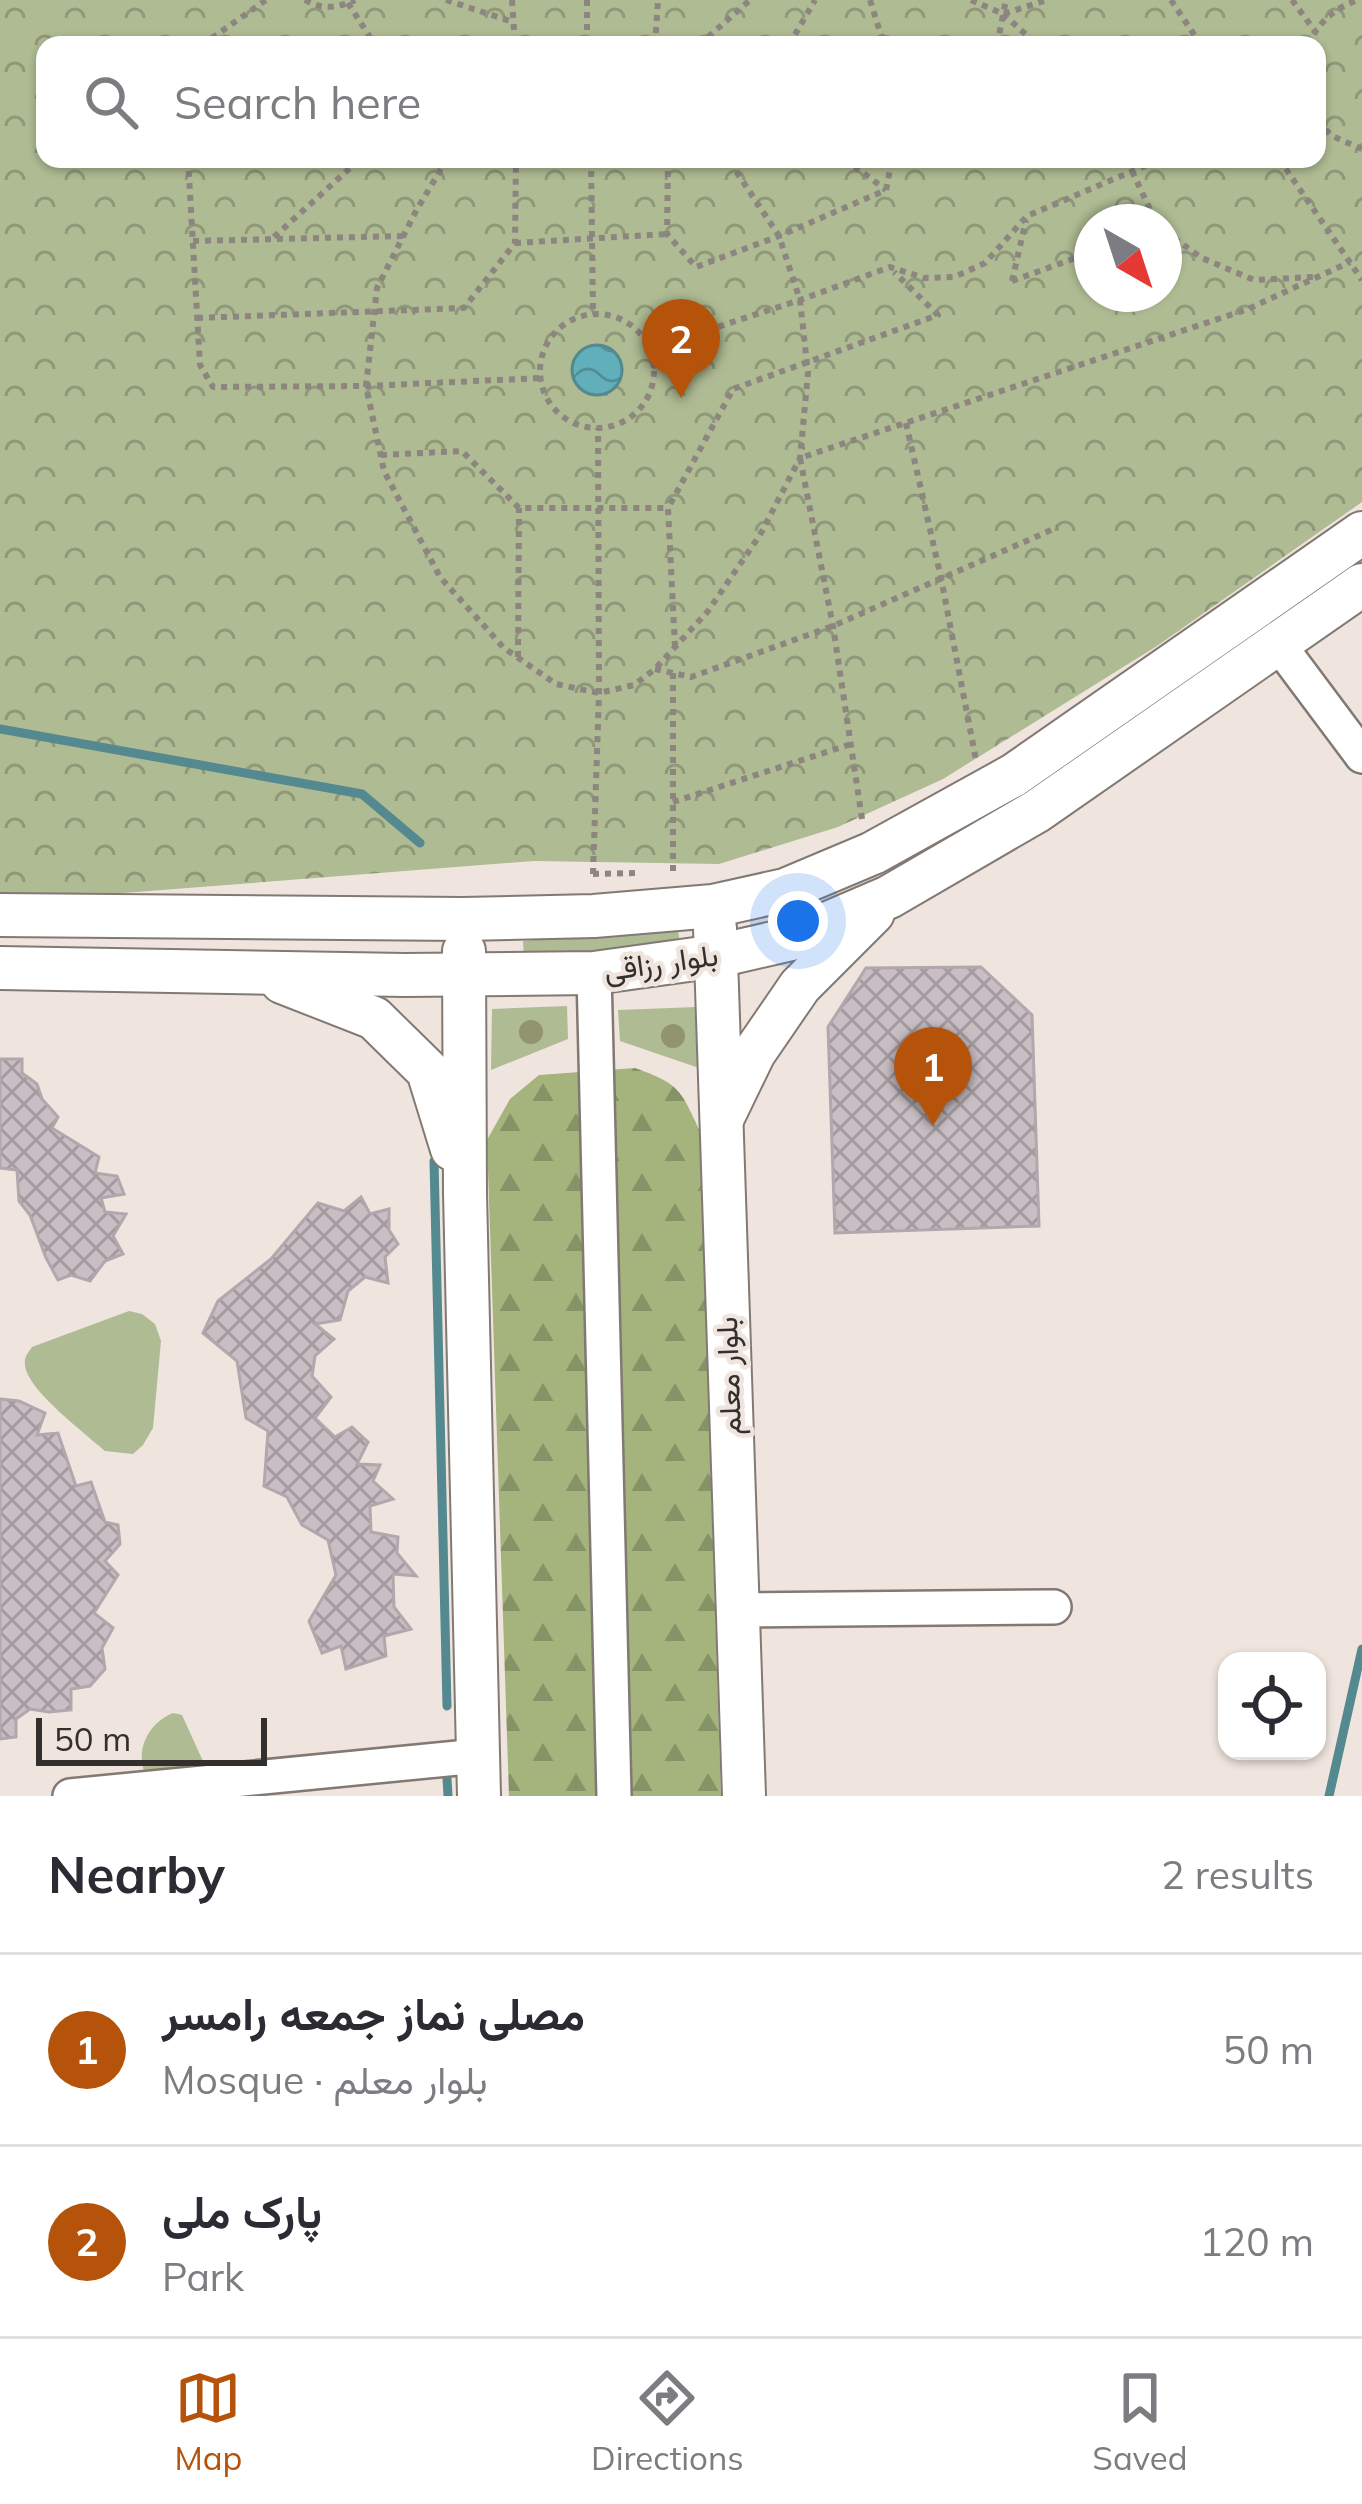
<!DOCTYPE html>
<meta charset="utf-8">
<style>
:root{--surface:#fff;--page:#f7f7f7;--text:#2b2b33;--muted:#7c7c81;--line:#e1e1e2;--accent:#b45309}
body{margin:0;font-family:Mulish,Vazirmatn,sans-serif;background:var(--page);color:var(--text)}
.controls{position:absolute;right:36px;bottom:36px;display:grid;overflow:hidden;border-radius:24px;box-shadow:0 3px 9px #0004}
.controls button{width:108px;height:108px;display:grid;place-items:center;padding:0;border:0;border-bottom:3px solid var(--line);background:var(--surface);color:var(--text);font:60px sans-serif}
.compass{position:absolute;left:1074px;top:204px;width:108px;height:108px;border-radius:50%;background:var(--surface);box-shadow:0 3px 9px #0004;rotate:141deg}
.scale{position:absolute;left:36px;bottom:30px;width:231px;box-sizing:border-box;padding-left:12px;border:6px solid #332f2c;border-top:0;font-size:33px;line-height:42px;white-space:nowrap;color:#332f2c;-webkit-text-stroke:9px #efe5de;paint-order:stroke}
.you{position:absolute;left:798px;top:921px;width:42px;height:42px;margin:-30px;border:9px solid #fff;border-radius:50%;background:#1a73e8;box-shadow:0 0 0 18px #1a73e833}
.badge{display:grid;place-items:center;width:78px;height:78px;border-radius:50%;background:var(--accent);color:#fff;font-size:39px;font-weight:700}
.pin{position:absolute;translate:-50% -99px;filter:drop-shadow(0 3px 6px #0008)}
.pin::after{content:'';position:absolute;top:63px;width:42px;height:36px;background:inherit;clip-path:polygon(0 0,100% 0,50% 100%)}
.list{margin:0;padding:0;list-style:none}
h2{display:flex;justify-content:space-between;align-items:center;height:156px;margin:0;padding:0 48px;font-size:51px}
h2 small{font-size:39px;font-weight:400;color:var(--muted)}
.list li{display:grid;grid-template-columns:78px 1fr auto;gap:36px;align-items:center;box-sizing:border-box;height:192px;padding:0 48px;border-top:3px solid var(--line)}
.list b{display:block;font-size:45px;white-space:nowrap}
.list p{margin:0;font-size:39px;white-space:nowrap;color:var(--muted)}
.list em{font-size:39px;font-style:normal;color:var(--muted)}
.icon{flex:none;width:66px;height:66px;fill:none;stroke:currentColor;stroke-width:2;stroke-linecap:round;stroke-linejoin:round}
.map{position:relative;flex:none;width:1362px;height:1796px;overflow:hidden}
.search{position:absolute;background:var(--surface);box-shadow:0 3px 9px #0004;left:36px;right:36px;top:36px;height:132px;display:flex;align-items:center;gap:30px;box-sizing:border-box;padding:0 42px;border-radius:24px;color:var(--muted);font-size:45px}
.sheet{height:540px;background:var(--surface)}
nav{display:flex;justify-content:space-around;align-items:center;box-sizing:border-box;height:168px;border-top:3px solid var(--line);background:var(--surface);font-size:33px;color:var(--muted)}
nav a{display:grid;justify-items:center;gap:6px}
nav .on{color:var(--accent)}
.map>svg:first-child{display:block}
.green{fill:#afbb93}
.forest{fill:url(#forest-firs)}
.park{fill:url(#park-crowns);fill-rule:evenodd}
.water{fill:url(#water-waves);stroke:#53898f;stroke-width:3}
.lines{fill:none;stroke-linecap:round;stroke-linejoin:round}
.stream{stroke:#53898f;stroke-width:9}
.building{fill:url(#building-cross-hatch);stroke:#b1a7ad;stroke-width:3}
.minor-casing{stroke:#827973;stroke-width:38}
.major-casing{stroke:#827973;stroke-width:46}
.path{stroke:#8c8580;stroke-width:6;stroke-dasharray:6 6;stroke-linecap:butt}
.minor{stroke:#fff;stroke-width:33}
.major{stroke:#fff;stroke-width:42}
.tree{fill:#91946e}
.labels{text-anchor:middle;stroke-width:9;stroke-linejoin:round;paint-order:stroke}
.street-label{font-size:30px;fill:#332f2c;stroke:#efe5de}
</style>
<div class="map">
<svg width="1362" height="1796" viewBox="0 0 1362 1796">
<defs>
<pattern id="forest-firs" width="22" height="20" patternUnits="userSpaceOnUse" patternTransform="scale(3)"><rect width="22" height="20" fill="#a4b47c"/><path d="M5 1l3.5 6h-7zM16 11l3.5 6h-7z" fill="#869366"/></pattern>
<pattern id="park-crowns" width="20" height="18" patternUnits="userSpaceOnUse" patternTransform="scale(3)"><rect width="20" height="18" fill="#afbb93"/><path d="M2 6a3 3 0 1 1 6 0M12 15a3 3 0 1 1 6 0" fill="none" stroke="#8f9878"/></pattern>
<pattern id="water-waves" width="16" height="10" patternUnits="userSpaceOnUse" patternTransform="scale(3)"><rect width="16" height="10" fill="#61afba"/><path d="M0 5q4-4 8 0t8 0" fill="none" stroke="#518f97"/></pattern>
<pattern id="building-cross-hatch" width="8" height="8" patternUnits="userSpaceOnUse" patternTransform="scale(3)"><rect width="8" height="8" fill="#c8bec3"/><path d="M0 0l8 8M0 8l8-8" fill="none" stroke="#a39b9f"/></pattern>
</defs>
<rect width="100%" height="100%" fill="#efe5de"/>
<!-- green -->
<g class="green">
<polygon points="678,928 680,946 524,959 523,941"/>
<polygon points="567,1006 568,1039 491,1070 492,1009"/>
<polygon points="696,1007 699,1068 620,1041 618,1010"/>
<path d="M129 1311 142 1314 155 1324 161 1341 153 1428 143 1445 133 1454 105 1451C85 1433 27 1390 25 1365 24 1357 27 1354 32 1347Z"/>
<path d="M173 1713 182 1715 207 1770 146 1776C134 1751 148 1723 173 1713Z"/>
</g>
<!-- forest -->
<path class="forest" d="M635 1068C680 1084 680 1089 700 1131L721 1796H509L487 1140 510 1099 539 1075Z"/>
<!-- park -->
<path class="park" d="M0 0H1362V502L1157 646 943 779 838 827 719 864 534 861 123 893H0ZM45 45H1317V159H45ZM1092 222H1164V294H1092Z"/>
<!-- water -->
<circle class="water" cx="597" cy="370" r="25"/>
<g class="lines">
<!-- stream -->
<g class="stream">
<polyline points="0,729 362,794 420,843"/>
<polyline points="434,1161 447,1706"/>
<polyline points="447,1779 448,1796"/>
<polyline points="1329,1796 1362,1649"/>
</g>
</g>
<!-- building -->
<g class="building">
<polygon points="981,967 1032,1015 1039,1226 835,1233 828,1027 866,968"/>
<polygon points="0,1059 22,1059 22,1073 37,1084 42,1099 58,1117 52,1128 99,1157 95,1173 117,1176 124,1194 101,1198 105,1212 126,1214 113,1236 123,1254 105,1261 90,1281 71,1275 58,1280 46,1258 30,1215 19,1201 17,1170 0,1168"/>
<polygon points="361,1197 370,1214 389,1209 389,1230 398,1244 385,1257 388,1283 365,1277 348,1291 340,1320 315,1324 334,1339 315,1356 312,1376 331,1397 315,1418 335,1437 352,1427 368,1442 357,1464 380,1465 373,1481 393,1499 370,1506 371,1532 398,1537 397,1553 416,1576 393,1574 394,1607 411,1629 384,1636 386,1656 346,1669 341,1646 322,1653 309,1621 336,1575 328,1540 302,1525 287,1497 264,1486 268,1431 246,1418 237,1361 203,1333 218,1301 271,1259 318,1203 344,1211"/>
<polygon points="0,1399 19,1401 45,1413 37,1435 58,1433 76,1486 91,1482 105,1522 118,1525 120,1544 105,1561 118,1575 94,1613 113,1628 102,1648 105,1669 90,1686 71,1689 71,1710 49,1712 30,1709 16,1719 16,1737 0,1739"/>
</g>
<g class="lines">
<defs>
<g id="minor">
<polyline points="1279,645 1362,756"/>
<polyline points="594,973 614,1796"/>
<polyline points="737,1610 1054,1607"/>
<polyline points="70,1796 478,1756"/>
</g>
<g id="major">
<polyline points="0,915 463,919 594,916 713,906 785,890 873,853 1014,775 1362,533"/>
<polyline points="715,928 744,1796"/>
<polyline points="464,951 465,1193 479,1796"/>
<polyline points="0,968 405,975 594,973 717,956 791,939 889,897 1037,811 1362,585"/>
<polyline points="282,982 374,1018 428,1071 452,1149"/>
<polyline points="723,1117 754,1053 800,986 873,913"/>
</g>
</defs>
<!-- minor casing -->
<use href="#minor" class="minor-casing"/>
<!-- major casing -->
<use href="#major" class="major-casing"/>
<!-- path -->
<g class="path">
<path d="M305 0C322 10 338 8 355 0"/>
<polyline points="446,0 513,22"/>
<polyline points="512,0 515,45"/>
<polyline points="587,0 587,45"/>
<polyline points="870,0 884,45"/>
<polyline points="971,0 1003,14 1047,0"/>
<polyline points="1171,0 1201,45"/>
<polyline points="1292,0 1315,31"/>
<polyline points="348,3 375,45"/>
<polyline points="1003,14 1038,45"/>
<polyline points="202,45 266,0"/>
<polyline points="655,45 658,0"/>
<polyline points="699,45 750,0"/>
<polyline points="789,45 815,0"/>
<polyline points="997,45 1006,0"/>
<path d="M1308 45C1318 23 1335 7 1359 0"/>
<polyline points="1317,121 1332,136 1362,149"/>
<polyline points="188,159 200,365 213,387 366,386 541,378"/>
<polyline points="447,159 416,211 377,288 366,386 384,471 440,577 504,648 556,684 599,693 634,685 655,669 708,611 760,535 800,458 808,373 800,300 779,236 728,159"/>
<polyline points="591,159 593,314"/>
<polyline points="668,159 667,234 696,267 779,236 886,190"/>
<polyline points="845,159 886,190"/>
<polyline points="975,159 979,159"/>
<polyline points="1279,159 1362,280"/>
<polyline points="1132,171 1156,222"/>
<polyline points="886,190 892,159"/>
<polyline points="1164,231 1202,258 1254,280 1313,277"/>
<polyline points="274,237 360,159"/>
<polyline points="193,241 403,236"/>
<polyline points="515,243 667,234"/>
<polyline points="1012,281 1092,252"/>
<polyline points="1012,281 1026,220"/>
<circle cx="597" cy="371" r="57"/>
<polyline points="197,318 464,308 515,243 516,159"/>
<polyline points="650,349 800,300 890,267 924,278 954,277 985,263 1027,216 1161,159"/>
<polyline points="906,423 941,578 976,760"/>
<polyline points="381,455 462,451 519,508 668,508"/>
<polyline points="675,647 668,508 733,389 938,315 894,272"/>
<polyline points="518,657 519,508"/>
<polyline points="655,669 691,677 833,626 1058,527"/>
<polyline points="673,673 673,873"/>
<polyline points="673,802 851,744"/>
<polyline points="862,819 833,626 800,458 1248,309 1350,262"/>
<polyline points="593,874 640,873"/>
<polyline points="593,874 599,693 598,428"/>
</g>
<!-- minor -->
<use href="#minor" class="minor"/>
<!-- major -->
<use href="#major" class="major"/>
</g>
<!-- trees -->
<g class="tree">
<circle cx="531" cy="1032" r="12"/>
<circle cx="673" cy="1036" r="12"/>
</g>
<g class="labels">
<!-- street labels -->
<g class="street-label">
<text transform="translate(661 963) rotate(-8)" y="10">بلوار رزاقی</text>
<text transform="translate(729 1376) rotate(-92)" y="10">بلوار معلم</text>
</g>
</g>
</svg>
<div class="controls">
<button><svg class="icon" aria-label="locate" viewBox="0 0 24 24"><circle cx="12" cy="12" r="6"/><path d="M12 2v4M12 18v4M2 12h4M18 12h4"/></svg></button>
</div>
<svg class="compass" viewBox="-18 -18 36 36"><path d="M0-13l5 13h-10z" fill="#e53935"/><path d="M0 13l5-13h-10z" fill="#7c7c81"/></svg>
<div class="scale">50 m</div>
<div class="you"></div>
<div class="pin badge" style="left:933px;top:1126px">1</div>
<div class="pin badge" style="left:681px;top:398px">2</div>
<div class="search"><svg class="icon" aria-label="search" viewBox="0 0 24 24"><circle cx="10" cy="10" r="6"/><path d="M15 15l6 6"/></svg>Search here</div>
</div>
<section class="sheet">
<h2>Nearby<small>2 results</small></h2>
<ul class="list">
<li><span class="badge">1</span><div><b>مصلی نماز جمعه رامسر</b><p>Mosque · بلوار معلم</p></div><em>50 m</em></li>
<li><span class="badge">2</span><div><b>پارک ملی</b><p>Park</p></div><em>120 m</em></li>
</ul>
</section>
<nav>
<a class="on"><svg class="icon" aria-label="map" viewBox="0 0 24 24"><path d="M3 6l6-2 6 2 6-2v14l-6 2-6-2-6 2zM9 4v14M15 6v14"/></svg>Map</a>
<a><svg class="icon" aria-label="directions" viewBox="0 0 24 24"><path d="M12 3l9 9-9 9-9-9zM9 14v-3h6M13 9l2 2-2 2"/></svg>Directions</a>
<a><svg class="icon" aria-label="saved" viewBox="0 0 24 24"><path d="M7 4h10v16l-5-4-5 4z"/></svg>Saved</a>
</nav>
